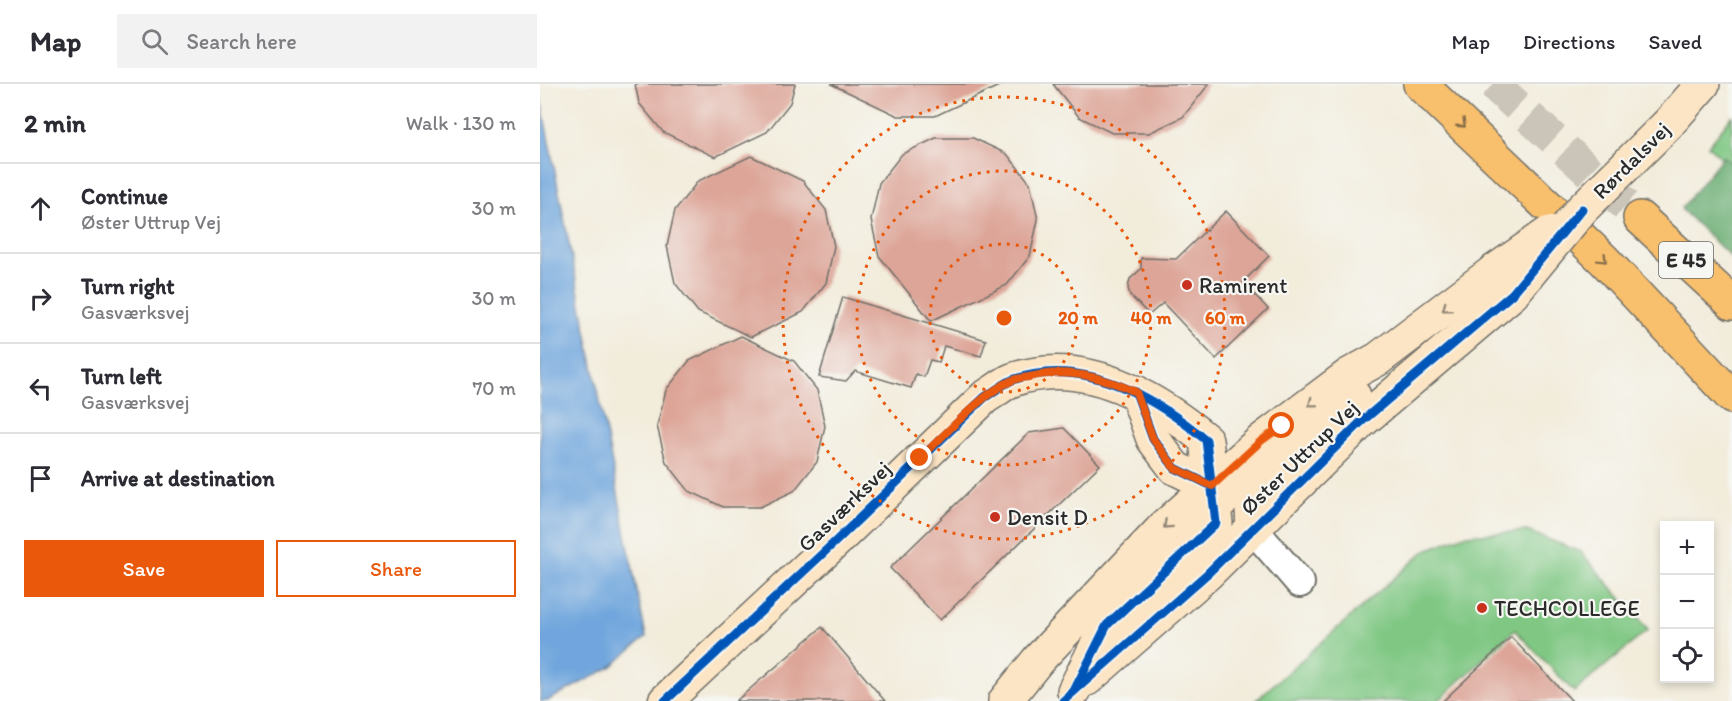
<!DOCTYPE html>
<meta charset="utf-8">
<style>
:root{--surface:#fff;--page:#f2f2f3;--text:#2b2b33;--muted:#7c7c81;--line:#e1e1e2;--accent:#ea580c}
body{margin:0;font-family:Itim,sans-serif;background:var(--page);color:var(--text)}
.controls{position:absolute;right:18px;bottom:18px;display:grid;overflow:hidden;border-radius:0px;box-shadow:0 3px 9px #0003}
.controls button{width:54px;height:54px;display:grid;place-items:center;padding:0;border:0;border-bottom:2px solid var(--line);background:var(--surface);color:var(--text);font:30px sans-serif}
.stop{position:absolute;width:18px;height:18px;margin:-14px;border:4px solid #ea580c;border-radius:50%;background:#fff}
.stop.end{background:#ea580c;border-color:#fff;box-shadow:0 2px 6px #0008}
.list{margin:0;padding:0;list-style:none}
h2{display:flex;justify-content:space-between;align-items:center;height:78px;margin:0;padding:0 24px;font-size:26px}
h2 small{font-size:20px;font-weight:400;color:var(--muted)}
.list li{display:grid;grid-template-columns:39px 1fr auto;gap:18px;align-items:center;box-sizing:border-box;height:90px;padding:0 24px;border-top:2px solid var(--line)}
.list b{display:block;font-size:22px;white-space:nowrap}
.list p{margin:0;font-size:20px;white-space:nowrap;color:var(--muted)}
.list em{font-size:20px;font-style:normal;color:var(--muted)}
.actions{display:flex;gap:12px;padding:18px 24px}
.actions a{flex:1;padding:14px 0;border:2px solid var(--accent);border-radius:0px;text-align:center;font-size:21px;color:var(--accent)}
.actions .main{background:var(--accent);color:#fff}
.icon{flex:none;width:33px;height:33px;fill:none;stroke:currentColor;stroke-width:2;stroke-linecap:round;stroke-linejoin:round}
.map{position:relative;flex:none;width:1192px;height:617px;overflow:hidden}
header{display:flex;align-items:center;gap:36px;box-sizing:border-box;height:84px;padding:0 30px;background:var(--surface);border-bottom:2px solid var(--line)}
header strong{font-size:28px}
nav{display:flex;gap:33px;margin-inline-start:auto;font-size:21px}
.search{width:420px;height:54px;background:var(--page);display:flex;align-items:center;gap:15px;box-sizing:border-box;padding:0 21px;border-radius:0px;color:var(--muted);font-size:22px}
main{display:flex}
aside{flex:1;background:var(--surface)}
.map>svg:first-child{display:block}
.green{fill:#7fc783;stroke:#557957;stroke-width:1.5}
.forest{fill:#67ac71;stroke:#496c4e;stroke-width:1.5}
.water{fill:#6fa6dd;stroke:#4d6884;stroke-width:1.5}
.building{fill:#dda598}
.lines{fill:none;stroke-linecap:round;stroke-linejoin:round}
.highway-tunnel{stroke:#cac5b8;stroke-width:33;stroke-dasharray:33 16;stroke-linecap:butt}
.street-casing{stroke:#716f69;stroke-width:32}
.secondary-casing{stroke:#716f69;stroke-width:36}
.highway-casing{stroke:#716f69;stroke-width:36}
.street{stroke:#fff;stroke-width:28}
.secondary{stroke:#fce5c4;stroke-width:33}
.highway{stroke:#f8bf6c;stroke-width:33}
.secondary-bridge-casing{stroke:#716f69;stroke-width:36;stroke-linecap:butt}
.secondary-bridge{stroke:#fce5c4;stroke-width:33}
.cycleway-casing{stroke:#f6f6f2;stroke-width:13}
.cycleway{stroke:#0057b8;stroke-width:9}
.oneway{stroke:#876e48}
.oneway2{stroke:#948878}
.route{stroke:#ea580c;stroke-width:8}
.ring{fill:none;stroke:#e8590c;stroke-width:3;stroke-dasharray:3 6}
.poi-dot{fill:#c8321e;stroke:#f6f6f2;stroke-width:2}
.labels{text-anchor:middle;stroke-width:4.5;stroke-linejoin:round;paint-order:stroke}
.shield{fill:#f6f6f2;stroke:#686867;stroke-width:1.5}
.shield-label{font-size:21px;font-weight:bold;fill:#2b2b2b}
.street-label{font-size:22px;fill:#2b2b2b;stroke:#f6f6f2}
.poi-label{font-size:22px;fill:#2b2b2b;stroke:#f6f6f2;text-anchor:start}
.centre{fill:#e8590c;stroke:#f6f6f2;stroke-width:3}
.ring-label{font-size:18px;text-anchor:middle;font-weight:bold;fill:#e8590c;stroke:#f6f6f2;stroke-width:4.5;stroke-linejoin:round;paint-order:stroke}
</style>
<header>
<strong>Map</strong>
<div class="search"><svg class="icon" aria-label="search" viewBox="0 0 24 24"><circle cx="10" cy="10" r="6"/><path d="M15 15l6 6"/></svg>Search here</div>
<nav><a>Map</a><a>Directions</a><a>Saved</a></nav>
</header>
<main>
<aside>
<h2>2 min<small>Walk · 130 m</small></h2>
<ul class="list">
<li><svg class="icon" aria-label="ahead" viewBox="0 0 24 24"><path d="M12 20V5M6 11l6-6 6 6"/></svg><div><b>Continue</b><p>Øster Uttrup Vej</p></div><em>30 m</em></li>
<li><svg class="icon" aria-label="right" viewBox="0 0 24 24"><path d="M7 20v-9h11M14 6l5 5-5 5"/></svg><div><b>Turn right</b><p>Gasværksvej</p></div><em>30 m</em></li>
<li><svg class="icon" aria-label="left" viewBox="0 0 24 24"><path d="M17 20v-9H6M10 6l-5 5 5 5"/></svg><div><b>Turn left</b><p>Gasværksvej</p></div><em>70 m</em></li>
<li><svg class="icon" aria-label="arrive" viewBox="0 0 24 24"><path d="M6 21V4h12l-3 4 3 4H6"/></svg><div><b>Arrive at destination</b></div></li>
</ul>
<div class="actions"><a class="main">Save</a><a>Share</a></div>
</aside>
<div class="map">
<svg width="1192" height="617" viewBox="0 0 1192 617">
<rect width="100%" height="100%" fill="#f6f6f2"/>
<filter id="ink" filterUnits="userSpaceOnUse"><feTurbulence type="fractalNoise" baseFrequency=".0167" numOctaves="2"/><feDisplacementMap in="SourceGraphic" scale="12" xChannelSelector="R" yChannelSelector="G"/><feConvolveMatrix kernelMatrix="1 2 1 2 8 2 1 2 1" color-interpolation-filters="sRGB"/></filter>
<filter id="wash" filterUnits="userSpaceOnUse"><feTurbulence type="fractalNoise" baseFrequency=".008" numOctaves="4" result="noise"/><feDisplacementMap in="SourceGraphic" scale="24" xChannelSelector="R" yChannelSelector="G"/><feGaussianBlur stdDeviation="1.35" result="paint"/><feColorMatrix in="noise" values="0 0 0 0 0 0 0 0 0 0 0 0 0 0 0 0 0 1.4 0 .05"/><feComposite in="paint" operator="in"/></filter>
<g filter="url(#wash)">
<rect width="100%" height="100%" fill="#f2ecdb"/>
<!-- green -->
<g class="green">
<polygon points="1192,32 1192,83 1168,62"/>
<polygon points="987,447 1041,468 1108,546 1034,608 975,546 898,617 715,617 886,466 925,451"/>
</g>
<!-- forest -->
<polygon class="forest" points="1183,72 1192,80 1192,174 1141,125"/>
<!-- water -->
<polygon class="water" points="0,11 106,553 71,583 7,617 0,617"/>
<g id="blocks">
<!-- building -->
<g class="building">
<polygon points="95,0 255,0 250,19 227,48 175,73 123,48 99,19"/>
<polygon points="291,0 463,0 395,32 358,32"/>
<polygon points="513,0 669,0 643,33 609,49 572,49 539,33"/>
<polygon points="396,54 433,54 467,70 490,99 498,136 490,172 467,201 391,237 339,172 331,136 339,99 362,70"/>
<polygon points="211,72 263,97 286,126 294,162 286,199 263,228 211,253 158,228 135,199 127,162 135,126 158,97"/>
<polygon points="686,127 729,172 703,198 728,225 676,275 623,219 609,231 590,211 588,204 590,195 601,185 601,174 636,175"/>
<polygon points="303,213 446,256 441,272 404,262 399,278 390,276 384,293 376,290 371,304 315,287 306,297 279,293"/>
<polygon points="201,252 254,277 277,306 285,342 277,378 254,407 220,423 183,423 149,407 126,378 117,342 126,306 149,277"/>
<polygon points="524,344 560,381 400,536 350,484 489,349"/>
<polygon points="282,543 345,617 196,617"/>
<polygon points="971,553 1032,617 903,617"/>
</g>
</g>
</g>
<g filter="url(#ink)">
<use href="#blocks" fill-opacity="0" stroke="#716f69" stroke-width="1.5"/>
<g class="lines">
<!-- highway-tunnel -->
<polyline class="highway-tunnel" points="953,0 1100,134"/>
<defs>
<polyline id="street" points="713,445 760,499"/>
<g id="secondary">
<polyline points="1128,40 1163,0"/>
<polyline points="596,308 613,355 635,384 672,402 684,415"/>
<polyline points="713,445 711,406 814,312"/>
<polyline points="547,595 668,489 821,338 972,210"/>
<path d="M125 617 296 457 445 313C454 308 463 300 472 296 543 271 613 312 666 356L676 439 567 541 534 607"/>
<polyline points="465,617 498,576 624,443 721,357 809,291 838,275 953,188"/>
</g>
<g id="highway">
<polyline points="880,0 1064,176 1192,313"/>
<polyline points="1100,134 1192,219"/>
</g>
</defs>
<!-- street casing -->
<use href="#street" class="street-casing"/>
<!-- secondary casing -->
<use href="#secondary" class="secondary-casing"/>
<!-- highway casing -->
<use href="#highway" class="highway-casing"/>
<!-- street -->
<use href="#street" class="street"/>
<!-- secondary -->
<use href="#secondary" class="secondary"/>
<!-- highway -->
<use href="#highway" class="highway"/>
<defs>
<g id="secondary-bridge">
<polyline points="953,188 1009,149"/>
<polyline points="972,210 1042,125 1128,40"/>
</g>
</defs>
<!-- secondary-bridge casing -->
<use href="#secondary-bridge" class="secondary-bridge-casing"/>
<!-- secondary-bridge -->
<use href="#secondary-bridge" class="secondary-bridge"/>
<defs>
<g id="cycleway">
<polyline points="596,308 613,355 635,384 672,402"/>
<path d="M125 617 296 457 445 313C454 308 463 300 472 296 543 271 613 312 666 356L676 439 567 541 534 607"/>
<polyline points="523,617 668,489 821,338 972,210 1042,125"/>
</g>
</defs>
<!-- cycleway casing -->
<use href="#cycleway" class="cycleway-casing"/>
<!-- cycleway -->
<use href="#cycleway" class="cycleway"/>
</g>
<!-- one-way arrows -->
<defs><path id="oneway-chevron" d="M-2-3.5L2.5 0L-2 3.5" fill="none" stroke-width="1.6" stroke-linecap="round" stroke-linejoin="round" transform="scale(1.5)"/></defs>
<g class="oneway">
<use href="#oneway-chevron" transform="translate(922 40) rotate(44)"/>
<use href="#oneway-chevron" transform="translate(1063 175) rotate(45)"/>
</g>
<g class="oneway2">
<use href="#oneway-chevron" transform="translate(906 224) rotate(143)"/>
<use href="#oneway-chevron" transform="translate(772 319) rotate(143)"/>
<use href="#oneway-chevron" transform="translate(627 441) rotate(138)"/>
</g>
</g>
<g class="lines" filter="url(#ink)">
<!-- route -->
<path class="route" d="M380 374C405 351 441 310 471 297 476 294 483 294 489 293 527 284 561 292 596 308L613 355 635 384 672 402 721 357 742 342"/>
</g>
<!-- distance rings -->
<g class="ring">
<circle cx="464" cy="234" r="74"/>
<circle cx="464" cy="234" r="147"/>
<circle cx="464" cy="234" r="221"/>
</g>
<!-- markers -->
<g class="poi-dot">
<circle cx="647" cy="201" r="6"/>
<circle cx="455" cy="433" r="6"/>
<circle cx="942" cy="524" r="6"/>
</g>
<g class="labels">
<!-- shield labels -->
<rect class="shield" x="1119" y="158" width="54" height="36" rx="4.5"/>
<g class="shield-label">
<text x="1146" y="183">E 45</text>
</g>
<!-- street labels -->
<g class="street-label">
<text transform="translate(1091 76) rotate(-45)" y="8">Rørdalsvej</text>
<text transform="translate(759 373) rotate(-44)" y="8">Øster Uttrup Vej</text>
<text transform="translate(304 422) rotate(-44)" y="8">Gasværksvej</text>
</g>
<!-- poi labels -->
<g class="poi-label">
<text x="659" y="209">Ramirent</text>
<text x="467" y="441">Densit D</text>
<text x="954" y="532">TECHCOLLEGE</text>
</g>
</g>
<circle cx="464" cy="234" r="9" class="centre"/>
<g class="ring-label">
<text x="538" y="240">20 m</text>
<text x="611" y="240">40 m</text>
<text x="685" y="240">60 m</text>
</g>
</svg>
<div class="controls">
<button>+</button>
<button>−</button>
<button><svg class="icon" aria-label="locate" viewBox="0 0 24 24"><circle cx="12" cy="12" r="6"/><path d="M12 2v4M12 18v4M2 12h4M18 12h4"/></svg></button>
</div>
<div class="stop" style="left:742px;top:342px"></div>
<div class="stop end" style="left:380px;top:374px"></div>
</div>
</main>
